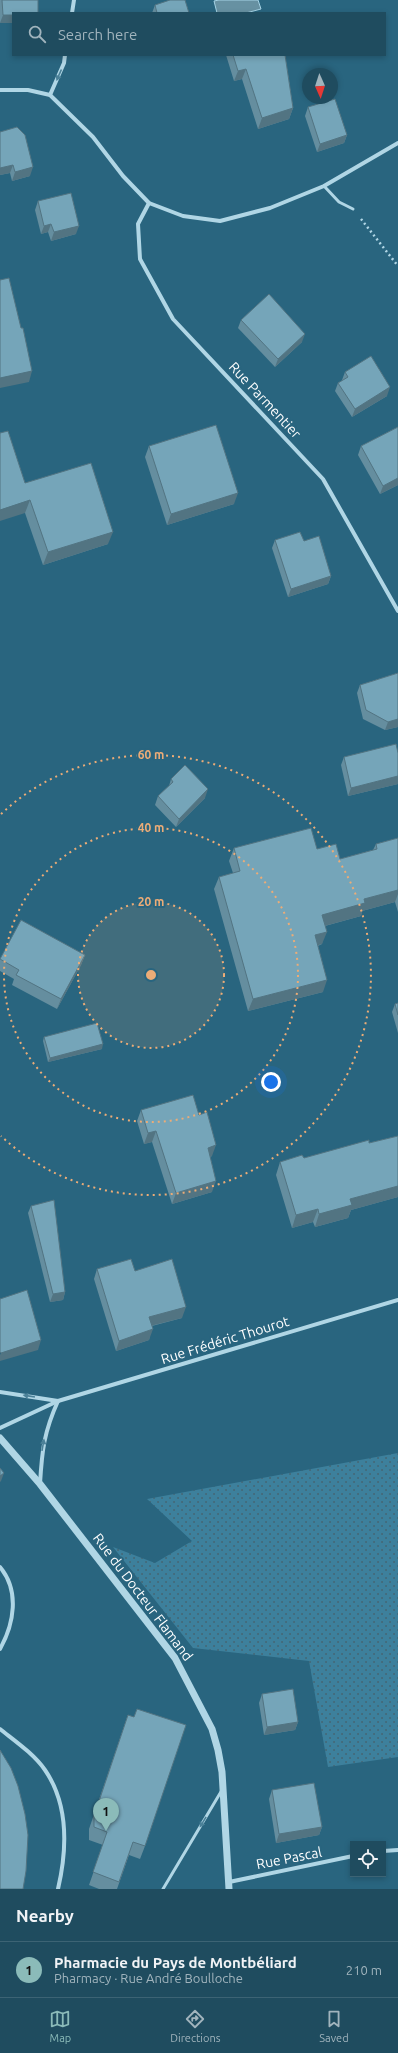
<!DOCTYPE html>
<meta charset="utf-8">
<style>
:root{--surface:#1f4c5f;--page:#2c5668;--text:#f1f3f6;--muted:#a1b4bd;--line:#3c6374;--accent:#8bbbb9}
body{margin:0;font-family:Ubuntu,sans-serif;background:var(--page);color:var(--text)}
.controls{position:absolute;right:12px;bottom:12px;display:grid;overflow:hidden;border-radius:0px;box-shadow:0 2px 6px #0003}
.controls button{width:36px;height:36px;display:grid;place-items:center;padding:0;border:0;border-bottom:1px solid var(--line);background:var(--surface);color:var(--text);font:20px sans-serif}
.compass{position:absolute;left:302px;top:68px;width:36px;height:36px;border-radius:50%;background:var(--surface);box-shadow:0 2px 6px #0003;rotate:177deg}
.you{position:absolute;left:271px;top:1082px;width:14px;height:14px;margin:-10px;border:3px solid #fff;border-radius:50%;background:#1a73e8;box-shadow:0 0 0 6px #1a73e833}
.badge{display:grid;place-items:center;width:26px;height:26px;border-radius:50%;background:var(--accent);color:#111;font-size:13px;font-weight:700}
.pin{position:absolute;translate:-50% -33px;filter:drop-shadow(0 1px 2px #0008)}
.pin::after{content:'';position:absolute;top:21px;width:14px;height:12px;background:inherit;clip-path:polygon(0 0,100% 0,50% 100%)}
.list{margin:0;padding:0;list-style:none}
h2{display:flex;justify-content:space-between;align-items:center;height:52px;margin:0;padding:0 16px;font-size:17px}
h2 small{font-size:13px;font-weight:400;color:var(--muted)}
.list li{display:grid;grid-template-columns:26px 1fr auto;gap:12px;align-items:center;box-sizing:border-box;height:56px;padding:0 16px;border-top:1px solid var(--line)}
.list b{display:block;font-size:15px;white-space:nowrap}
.list p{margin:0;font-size:13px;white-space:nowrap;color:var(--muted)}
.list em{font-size:13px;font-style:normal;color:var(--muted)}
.icon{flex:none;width:22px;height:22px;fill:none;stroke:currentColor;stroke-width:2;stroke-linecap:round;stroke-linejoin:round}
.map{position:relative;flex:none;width:398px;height:1889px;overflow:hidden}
.search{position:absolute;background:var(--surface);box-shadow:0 2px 6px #0003;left:12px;right:12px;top:12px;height:44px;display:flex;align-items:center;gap:10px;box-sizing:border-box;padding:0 14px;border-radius:0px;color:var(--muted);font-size:15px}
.sheet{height:108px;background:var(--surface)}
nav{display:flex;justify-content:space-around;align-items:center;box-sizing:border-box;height:56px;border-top:1px solid var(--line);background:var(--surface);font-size:11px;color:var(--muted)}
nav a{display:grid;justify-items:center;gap:2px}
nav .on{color:var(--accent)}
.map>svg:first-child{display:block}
.grass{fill:url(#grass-dots)}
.water{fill:#6791a2;stroke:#a5d3e5}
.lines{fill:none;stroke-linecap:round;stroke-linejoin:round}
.path{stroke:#b0d6e5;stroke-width:2.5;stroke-dasharray:2 3;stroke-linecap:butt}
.service{stroke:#b0d6e5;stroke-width:3}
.minor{stroke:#b0d6e5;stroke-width:4}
.tertiary{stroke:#b0d6e5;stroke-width:7}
.wall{fill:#658e9f}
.shaded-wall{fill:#527482}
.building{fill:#75a5b9;stroke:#527482}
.oneway{fill:#4b8198}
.ring{fill:none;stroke:#ecac77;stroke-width:2;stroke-dasharray:2 4}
.labels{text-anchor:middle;stroke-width:4;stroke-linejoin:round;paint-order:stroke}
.street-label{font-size:14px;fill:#fff;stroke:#29657f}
.centre{fill:#ecac77;stroke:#29657f;stroke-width:2}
.ring-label{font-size:12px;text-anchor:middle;font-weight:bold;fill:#ecac77;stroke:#29657f;stroke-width:4;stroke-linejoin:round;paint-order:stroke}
</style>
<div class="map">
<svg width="398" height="1889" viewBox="0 0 398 1889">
<defs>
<pattern id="grass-dots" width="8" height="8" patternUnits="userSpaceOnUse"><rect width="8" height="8" fill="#3d809c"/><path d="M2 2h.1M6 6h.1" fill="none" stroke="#446674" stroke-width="1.8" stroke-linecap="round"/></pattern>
</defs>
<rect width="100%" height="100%" fill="#29657f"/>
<!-- grass -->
<polygon class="grass" points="398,1453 398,1757 328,1767 309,1661 193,1648 113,1547 155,1563 192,1541 147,1499"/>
<!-- water -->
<polygon class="water" points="219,0 258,0 261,9 246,13 217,13 214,1"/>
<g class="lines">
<!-- path -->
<polyline class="path" points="361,219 398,266"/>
<!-- service -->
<g class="service">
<polyline points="324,186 339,202 353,209"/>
<polyline points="163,1889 222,1790"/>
</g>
<!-- minor -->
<g class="minor">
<polyline points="72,13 74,0"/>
<polyline points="0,90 28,90 50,95 93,137 123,176 149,203 183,216 220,221 270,208 324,186 398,143"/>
<polyline points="50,95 64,63 65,55"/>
<polyline points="149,203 138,224 140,259 173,319 323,479 398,611"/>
<polyline points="0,1392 58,1401"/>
<polyline points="0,1428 58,1401 398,1300"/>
<path d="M40 1484C42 1450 44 1432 58 1401"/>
<path d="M0 1567C20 1591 14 1624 0 1649"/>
<path d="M0 1729C15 1741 34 1754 45 1770 69 1805 67 1850 58 1889"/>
<polyline points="383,1851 398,1850"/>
<polyline points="229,1882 353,1856"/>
</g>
<!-- tertiary -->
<polyline class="tertiary" points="0,1438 40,1484 175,1658 212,1729 218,1750 222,1772 229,1889"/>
</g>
<!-- wall -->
<g class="wall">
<polygon points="0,0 38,0 13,23 0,23"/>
<polygon points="155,5 189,13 152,13"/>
<polygon points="226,55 285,55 293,108 289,119 258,129 242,79 234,81"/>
<polygon points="308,107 347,135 344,143 317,152 305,116"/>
<polygon points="0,132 30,176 12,181 10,173 0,175"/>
<polygon points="38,201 76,234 51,241 48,232 41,234 35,210"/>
<polygon points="241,320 302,342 275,367 238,328"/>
<polygon points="345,372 387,396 352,417 335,391 338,383 342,381 342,380"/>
<polygon points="398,427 398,485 380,494 358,455 361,446"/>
<polygon points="149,446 234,504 167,525 145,457"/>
<polygon points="25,483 108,544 43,565 25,513"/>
<polygon points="275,540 304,541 331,576 328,584 288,597 272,548"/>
<polygon points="398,673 398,727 385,730 363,719 357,693 360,685"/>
<polygon points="398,753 398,784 348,796 341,765 344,757"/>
<polygon points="171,779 205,798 176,827 155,805 158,796 169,786"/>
<polygon points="398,838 398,912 395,902 362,911 361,916 325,926 322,944 318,946 323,992 248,1011 214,889 219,877 233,873 229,861 234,848 317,849 340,859 373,850 376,844"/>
<polygon points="85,955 81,965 57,1009 12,985 14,979 0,971 0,959"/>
<polygon points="398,1003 398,1033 392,1012 395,1004"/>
<polygon points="44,1037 102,1049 48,1062 43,1041"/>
<polygon points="141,1110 199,1115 212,1156 210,1157 212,1192 172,1204 152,1142 144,1144 137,1121"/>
<polygon points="398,1136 398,1197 351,1210 348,1218 315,1227 313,1222 292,1228 276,1175 280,1162 304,1158 369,1143"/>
<polygon points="31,1206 65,1292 63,1300 50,1302 28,1213"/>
<polygon points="97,1269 135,1271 182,1318 152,1326 149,1340 116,1351 94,1279"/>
<polygon points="262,1694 298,1722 295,1730 264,1735 259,1703"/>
<polygon points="128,1715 145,1846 140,1859 129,1855 117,1889 99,1889 89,1885 103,1845 89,1840 89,1829"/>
<polygon points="272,1790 322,1827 319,1835 276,1843 269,1799"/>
</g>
<!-- shaded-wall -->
<g class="shaded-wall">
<polygon points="3,15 13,15 13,23 0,23"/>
<polygon points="246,69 242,79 234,81 238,71"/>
<polygon points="293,108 289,119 258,129 262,118"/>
<polygon points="347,135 344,143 317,152 320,144"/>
<polygon points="13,165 10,173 0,175 0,168"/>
<polygon points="33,167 30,176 12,181 15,172"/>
<polygon points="51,224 48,232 41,234 44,226"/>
<polygon points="79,226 76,234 51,241 54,232"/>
<polygon points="305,334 302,342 275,367 278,359"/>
<polygon points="32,371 29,382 0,388 0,378"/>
<polygon points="390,387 387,396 352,417 355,409"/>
<polygon points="398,478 398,485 380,494 383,486"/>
<polygon points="238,493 234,504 167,525 171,514"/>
<polygon points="30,500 25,513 0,521 0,510"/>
<polygon points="113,532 108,544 43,565 48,552"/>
<polygon points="331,576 328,584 288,597 291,589"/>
<polygon points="398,719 398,727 385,730 388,722"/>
<polygon points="398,776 398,784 348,796 351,788"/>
<polygon points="208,789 205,798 176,827 179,819"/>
<polygon points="398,890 398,894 395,902 362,911 361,916 317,928 322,915 364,899"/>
<polygon points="327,932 322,944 311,947 315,935"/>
<polygon points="85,955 81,965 57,1009 61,999"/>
<polygon points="327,980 323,992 248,1011 253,999"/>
<polygon points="103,1044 102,1049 48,1062 50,1058"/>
<polygon points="156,1131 152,1142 144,1144 148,1133"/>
<polygon points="216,1145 212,1156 204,1159 208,1148"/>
<polygon points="216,1181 212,1192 172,1204 176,1193"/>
<polygon points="398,1186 398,1197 351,1210 348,1218 315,1227 319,1214 350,1199"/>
<polygon points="318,1209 313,1222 292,1228 296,1215"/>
<polygon points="65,1292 63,1300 50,1302 53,1294"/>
<polygon points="186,1307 182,1318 146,1327 149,1317"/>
<polygon points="153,1329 149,1340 116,1351 119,1341"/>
<polygon points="41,1340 38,1350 0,1361 0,1355 1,1353"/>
<polygon points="4,1473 1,1481 0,1482 0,1476"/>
<polygon points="298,1722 295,1730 264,1735 267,1727"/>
<polygon points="322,1827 319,1835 276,1843 279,1834"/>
</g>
<!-- building -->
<g class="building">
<polygon points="2,0 38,0 38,13 13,13 13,15 3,15"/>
<polygon points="170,0 185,0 189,13 157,13 155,5"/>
<polygon points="233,55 285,55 293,108 262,118 246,69 238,71"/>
<polygon points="335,99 347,135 320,144 308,107"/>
<polygon points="17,127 25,135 33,167 15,172 13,165 0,168 0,132"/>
<polygon points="71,193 79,226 54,232 51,224 44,226 38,201"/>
<polygon points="9,278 21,328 23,328 32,371 0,378 0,280"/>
<polygon points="269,294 305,334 278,359 241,320"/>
<polygon points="371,356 390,387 355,409 338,383 348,377 345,372"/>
<polygon points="216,425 238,493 171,514 149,446"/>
<polygon points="398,427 398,478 383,486 361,446"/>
<polygon points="8,431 25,483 91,463 113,532 48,552 30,500 0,510 0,433"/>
<polygon points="300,532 304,541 319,536 331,576 291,589 275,540"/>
<polygon points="398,673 398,719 388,722 366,710 360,685"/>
<polygon points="396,744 398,753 398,776 351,788 344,757"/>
<polygon points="185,765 208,789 179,819 158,796 173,782 171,779"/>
<polygon points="311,828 317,849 336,844 340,859 377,849 376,844 398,838 398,890 364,899 365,903 322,915 327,932 315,935 327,980 253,999 219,877 240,871 234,848"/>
<polygon points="21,920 85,955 61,999 16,975 19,970 0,959"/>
<polygon points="398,1003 398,1015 395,1004"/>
<polygon points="97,1023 103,1044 50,1058 44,1037"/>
<polygon points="193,1095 199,1115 207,1112 216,1145 208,1148 216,1181 176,1193 156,1131 148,1133 141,1110"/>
<polygon points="398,1136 398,1186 350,1199 352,1205 319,1214 318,1209 296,1215 280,1162 302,1155 304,1158 369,1140 369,1143"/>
<polygon points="54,1200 65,1292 53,1294 31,1206"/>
<polygon points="131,1259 135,1271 172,1259 186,1307 149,1317 153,1329 119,1341 97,1269"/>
<polygon points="27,1290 41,1340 1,1353 0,1352 0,1299"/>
<polygon points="0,1468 4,1473 0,1476"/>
<polygon points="293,1689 298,1722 267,1727 262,1694"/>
<polygon points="137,1709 186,1725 145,1846 133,1842 119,1882 93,1872 107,1832 94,1827 94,1816 128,1715 134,1717"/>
<polygon points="0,1750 11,1768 18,1786 25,1814 28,1835 26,1871 23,1889 0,1889"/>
<polygon points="314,1783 322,1827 279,1834 272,1790"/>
</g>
<!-- one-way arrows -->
<defs><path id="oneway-solid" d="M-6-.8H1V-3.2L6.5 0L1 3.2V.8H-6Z"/></defs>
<g class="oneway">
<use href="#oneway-solid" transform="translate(59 75) rotate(114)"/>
<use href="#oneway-solid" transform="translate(29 1396) rotate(-171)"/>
<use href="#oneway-solid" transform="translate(43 1445) rotate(-80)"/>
<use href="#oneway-solid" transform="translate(203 1822) rotate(121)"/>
</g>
<!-- distance rings -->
<circle cx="151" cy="975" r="73" fill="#ecac77" fill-opacity=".12"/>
<g class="ring">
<circle cx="151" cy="975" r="73"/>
<circle cx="151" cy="975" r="147"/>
<path d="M1 814A220 220 0 1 1 1 1136"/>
</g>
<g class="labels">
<!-- street labels -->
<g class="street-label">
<text transform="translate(265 400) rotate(47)" y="5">Rue Parmentier</text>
<text transform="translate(225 1340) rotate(-17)" y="5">Rue Frédéric Thourot</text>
<text transform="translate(143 1597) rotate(53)" y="5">Rue du Docteur Flamand</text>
<text transform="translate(289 1858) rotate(-11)" y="5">Rue Pascal</text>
</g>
</g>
<circle cx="151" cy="975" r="6" class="centre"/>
<g class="ring-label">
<text x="151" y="759">60 m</text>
<text x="151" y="832">40 m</text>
<text x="151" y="906">20 m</text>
</g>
</svg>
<div class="controls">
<button><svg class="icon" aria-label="locate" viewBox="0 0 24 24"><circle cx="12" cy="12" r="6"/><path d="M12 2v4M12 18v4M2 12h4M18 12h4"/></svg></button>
</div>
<svg class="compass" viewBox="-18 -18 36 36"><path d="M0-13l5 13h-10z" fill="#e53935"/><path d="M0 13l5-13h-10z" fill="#a1b4bd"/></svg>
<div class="you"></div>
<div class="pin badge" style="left:106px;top:1831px">1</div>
<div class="search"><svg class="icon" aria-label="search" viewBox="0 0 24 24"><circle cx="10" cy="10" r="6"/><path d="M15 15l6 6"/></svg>Search here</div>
</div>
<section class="sheet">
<h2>Nearby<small></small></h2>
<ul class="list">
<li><span class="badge">1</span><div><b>Pharmacie du Pays de Montbéliard</b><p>Pharmacy · Rue André Boulloche</p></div><em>210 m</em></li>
</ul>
</section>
<nav>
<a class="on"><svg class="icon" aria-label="map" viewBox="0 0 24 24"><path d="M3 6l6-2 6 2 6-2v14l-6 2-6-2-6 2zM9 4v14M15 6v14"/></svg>Map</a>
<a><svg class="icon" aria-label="directions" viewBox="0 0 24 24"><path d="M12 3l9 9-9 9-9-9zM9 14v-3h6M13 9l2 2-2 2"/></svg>Directions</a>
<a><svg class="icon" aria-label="saved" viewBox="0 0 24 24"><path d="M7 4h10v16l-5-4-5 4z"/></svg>Saved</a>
</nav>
